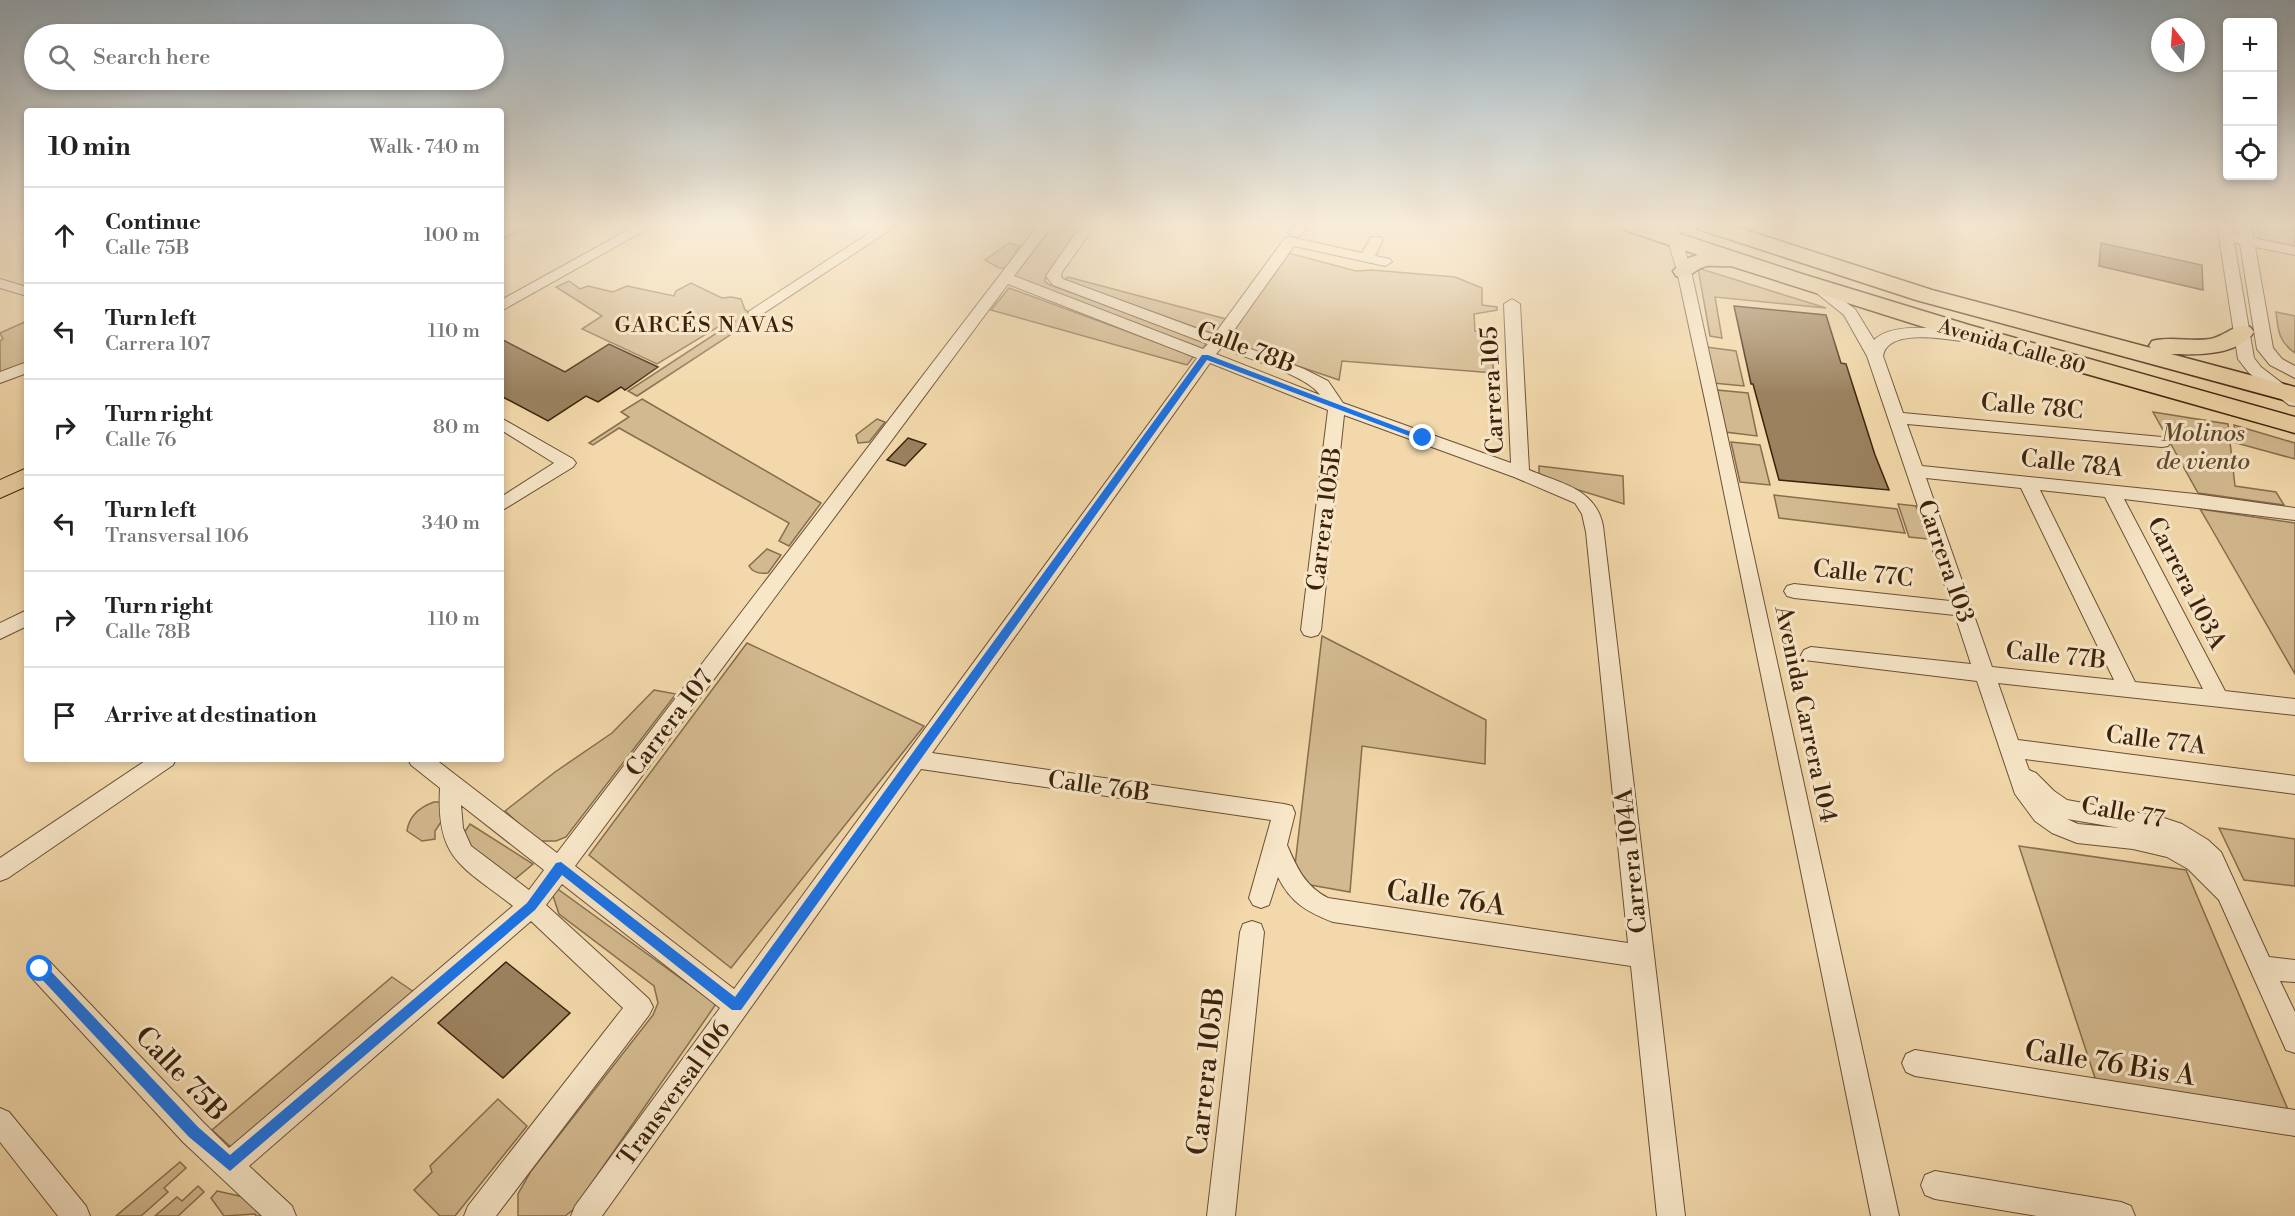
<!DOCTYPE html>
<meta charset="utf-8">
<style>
:root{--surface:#fff;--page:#f2f2f2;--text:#222;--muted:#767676;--line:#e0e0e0}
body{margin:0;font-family:"Libre Bodoni",serif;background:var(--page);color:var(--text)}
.controls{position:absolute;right:18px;top:18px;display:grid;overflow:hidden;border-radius:6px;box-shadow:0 3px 9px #0003}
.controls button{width:54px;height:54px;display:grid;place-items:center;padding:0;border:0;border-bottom:2px solid var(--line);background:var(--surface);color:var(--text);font:30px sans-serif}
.compass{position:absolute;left:2151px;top:18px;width:54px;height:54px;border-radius:50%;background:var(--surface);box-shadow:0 3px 9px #0003;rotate:343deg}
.stop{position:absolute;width:18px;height:18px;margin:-14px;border:4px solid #1a73e8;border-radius:50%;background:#fff}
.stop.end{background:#1a73e8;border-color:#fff;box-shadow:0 2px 6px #0008}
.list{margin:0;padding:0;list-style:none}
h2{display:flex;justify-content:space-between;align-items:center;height:78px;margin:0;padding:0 24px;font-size:26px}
h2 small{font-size:20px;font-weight:400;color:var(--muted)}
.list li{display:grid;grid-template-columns:39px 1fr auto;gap:18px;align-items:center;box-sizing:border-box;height:96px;padding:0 24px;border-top:2px solid var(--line)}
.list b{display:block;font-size:22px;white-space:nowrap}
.list p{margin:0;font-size:20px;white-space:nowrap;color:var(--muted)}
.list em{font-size:20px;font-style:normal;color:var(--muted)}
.icon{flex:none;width:33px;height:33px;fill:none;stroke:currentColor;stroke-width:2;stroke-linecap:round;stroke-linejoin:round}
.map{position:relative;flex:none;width:2295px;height:1216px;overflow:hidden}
.search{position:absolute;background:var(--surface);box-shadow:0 3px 9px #0003;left:24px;top:24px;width:480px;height:66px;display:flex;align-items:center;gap:15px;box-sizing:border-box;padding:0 21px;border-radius:33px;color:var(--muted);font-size:22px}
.panel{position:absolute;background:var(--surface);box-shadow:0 3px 9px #0003;left:24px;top:108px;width:480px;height:654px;border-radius:6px}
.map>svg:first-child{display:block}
.green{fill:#d3b98f;stroke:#886e4e;stroke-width:1.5}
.building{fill:#9b815e;stroke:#3c220c;stroke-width:1.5}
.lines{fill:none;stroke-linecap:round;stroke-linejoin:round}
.minor-casing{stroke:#6a5034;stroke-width:2}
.major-casing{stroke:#3c220c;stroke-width:2}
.highway-casing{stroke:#3c220c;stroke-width:3}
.minor{fill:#f7e6c8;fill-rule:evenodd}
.major{fill:#f2d8aa;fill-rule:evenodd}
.highway{fill:#f2d8aa;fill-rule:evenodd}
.route{fill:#1a73e8}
.labels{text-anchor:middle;stroke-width:6;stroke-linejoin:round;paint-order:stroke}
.far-street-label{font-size:20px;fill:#3c220c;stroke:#f7e6c8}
.far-neighbourhood-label{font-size:22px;letter-spacing:1.5px;fill:#3c220c;stroke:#f7e6c8}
.street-label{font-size:24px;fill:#3c220c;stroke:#f7e6c8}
.park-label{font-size:24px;font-style:italic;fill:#62482d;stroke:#f7e6c8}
.near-street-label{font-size:28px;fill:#3c220c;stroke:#f7e6c8}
</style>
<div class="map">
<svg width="2295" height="1216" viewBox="0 0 2295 1216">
<rect width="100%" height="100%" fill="#f2d8aa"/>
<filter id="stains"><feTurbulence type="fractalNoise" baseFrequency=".00333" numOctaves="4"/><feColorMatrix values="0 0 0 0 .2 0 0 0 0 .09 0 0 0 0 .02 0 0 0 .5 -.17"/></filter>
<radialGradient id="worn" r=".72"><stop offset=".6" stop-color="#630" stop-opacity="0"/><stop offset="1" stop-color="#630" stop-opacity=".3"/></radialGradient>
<!-- green -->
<g class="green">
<polygon points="2257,224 2295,224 2295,246 2259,239"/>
<polygon points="1053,226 1078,230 1046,277 1045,281 1048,284 1207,342 1203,349 1013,277"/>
<polygon points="1009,243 1020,246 1006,268 999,268 985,260"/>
<polygon points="1285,252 1356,271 1372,270 1455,277 1482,288 1482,305 1497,307 1497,310 1474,314 1475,331 1488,332 1494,373 1342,361 1339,380 1227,342"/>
<polygon points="1698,268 1826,308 1715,297 1722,338 1710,336"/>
<polygon points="1068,277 1226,319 1214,334 1064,280"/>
<polygon points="569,281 580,289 588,286 613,292 627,286 674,296 676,291 691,283 722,298 731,297 741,299 745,310 755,315 746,321 747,324 637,396 628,391 735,321 731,319 657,364 582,329 602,316 556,287"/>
<polygon points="1009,288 1194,356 1187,365 991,310"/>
<path d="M2276 312 2295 316V353C2279 342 2278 331 2276 312Z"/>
<polygon points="27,321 27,363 0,374 0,341 3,339 0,333"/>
<polygon points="1706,347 1736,351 1744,386 1713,383"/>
<polygon points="1717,390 1748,393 1757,436 1725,432"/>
<polygon points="642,399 821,503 789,546 779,541 789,523 619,428 593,445 589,443 629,417 621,412"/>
<polygon points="2153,412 2228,424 2235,486 2276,492 2284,505 2198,493"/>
<polygon points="877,419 885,422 869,442 858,443 856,435"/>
<polygon points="2234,425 2295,443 2295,459 2236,443"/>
<polygon points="1731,442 1760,445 1770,485 1740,482"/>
<polygon points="1539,466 1623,476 1624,504 1539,478"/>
<polygon points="1774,495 1897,509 1905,533 1779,518"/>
<polygon points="1898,504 1916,506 1928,539 1909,537"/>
<polygon points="2200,509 2295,523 2295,674 2210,526"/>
<path d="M767 549 781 555 768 573C760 574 753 573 749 566Z"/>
<polygon points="1322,636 1486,720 1485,764 1362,746 1350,892 1293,882"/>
<polygon points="747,643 924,726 731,968 589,855"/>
<polygon points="654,690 676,694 566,837 556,841 538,841 505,811 555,772 612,733"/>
<path d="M434 802H441L445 816 435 831V839L422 841 407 831C409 816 420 807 434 802Z"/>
<path d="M470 824 533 864 515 879C495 869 472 858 462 836Z"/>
<polygon points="2219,828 2295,839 2295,886 2244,880"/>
<polygon points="2019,846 2186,870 2292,1119 2098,1087"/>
<polygon points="555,887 716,1004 573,1210 565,1216 518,1216 518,1194 531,1171 653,1015 658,1003 654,986 559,914 553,896"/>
<polygon points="392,977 414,992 232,1148 212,1130"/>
<polygon points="498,1099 527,1126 455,1216 440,1216 414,1190 432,1172 430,1166"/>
<polygon points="180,1162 186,1168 164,1188 168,1192 141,1216 116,1216"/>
<polygon points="198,1186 204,1192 178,1216 155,1216 177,1197 182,1201"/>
<polygon points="217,1191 253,1199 271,1216 256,1216 255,1214 224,1216 211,1198"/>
</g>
<!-- building -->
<g class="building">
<polygon points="2101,243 2202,265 2203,290 2099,266"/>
<polygon points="1734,306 1826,315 1841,363 1846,364 1875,455 1889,490 1779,480 1753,384 1751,384"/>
<polygon points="501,339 565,372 609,344 658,367 625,390 621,387 598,402 586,396 548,421 501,396"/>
<polygon points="908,438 926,444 905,466 887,460"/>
<polygon points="506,962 570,1013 503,1078 438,1023"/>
</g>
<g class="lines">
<defs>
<g id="minor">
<polygon points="0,224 27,226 27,234 1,227"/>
<polygon points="639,224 656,224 501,311 501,300"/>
<polygon points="883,224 899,224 761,315 751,315 748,312"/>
<path d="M1039 224H1053L1014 276 1203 349 1208 344 1053 285 1046 276 1082 224H1096L1062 272 1061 276 1063 279 1214 335 1285 238 1290 237 1362 253 1371 237H1381L1383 240 1375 256 1390 259 1392 262 1385 266 1294 246 1227 340 1304 369 1328 381 1343 403 1511 463 1504 304 1512 299 1520 304 1529 470C1559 483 1596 488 1603 526L1685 1216H1657L1631 966 1333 922C1307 912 1291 903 1278 877L1269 905 1261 908 1253 905 1249 898 1271 820 921 769 602 1216H571L575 1206 720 1008 562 884 546 905 649 999 653 1007 649 1015 496 1216H464L468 1206 623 1008 531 921 249 1166 292 1206 296 1216H262L183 1142 31 977 28 969 31 961 40 958 49 961 203 1122 229 1148 513 906C462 866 436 860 440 788L411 765 408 759H435L557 853ZM1008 284 1197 358 734 989 575 866ZM1221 348C1244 357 1307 375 1320 395L1216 354ZM1210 363 1328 410 1301 630 1304 635 1311 637 1318 635 1321 630 1344 415 1514 477 1575 503 1582 514 1586 532 1628 943 1328 898C1305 886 1297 868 1287 845L1295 813 1292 806 1284 804 932 753ZM461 805 544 870 529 890 471 846 463 828Z"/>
<polygon points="1295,224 1309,224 1300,236 1295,237 1288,233"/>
<polygon points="1663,224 1677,224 1691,271 1899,1216 1871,1216 1708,414 1677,271"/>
<polygon points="2217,224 2231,224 2233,234 2239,235 2237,224 2251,224 2253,238 2295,247 2295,255 2255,247 2273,348 2282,359 2295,366 2295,378 2270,365 2257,349 2240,244 2234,242 2254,358 2261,367 2295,393 2295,406 2289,405 2249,373 2238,359"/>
<polygon points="0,279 27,287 27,296 0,288"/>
<path d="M1816 283 1821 284 1855 309 1874 340C1896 319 1952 331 1980 334L1988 339 1980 344C1957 341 1888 325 1883 356L1903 413 2162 437 2168 438 2171 442 2168 446 2162 447 1907 424 1922 466 2195 494 2295 508V520L2124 499 2225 691 2295 699V715L1998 683 2018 740 2295 776V794L2025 759 2029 770 2036 773 2054 791 2067 800 2161 817 2182 824 2208 840 2221 852 2269 957 2295 960V982L2280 981 2295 1012V1053L2286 1050 2219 900 2188 869 2167 857 2133 849 2077 843 2052 833 2035 821 2015 794 1977 681 1804 660 1801 655 1804 650 1811 647 1971 664 1955 615 1794 598 1787 596 1784 591 1787 586 1794 584 1950 601 1867 356 1844 315 1809 287ZM1926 478 2021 488 2114 680 1992 667ZM2040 490 2105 497 2203 689 2135 682ZM2067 819 2120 828 2078 824Z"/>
<polygon points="27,362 27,373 0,383 0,372"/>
<polygon points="501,418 573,459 576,463 573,467 501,511 501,497 554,463 501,430"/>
<polygon points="27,610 27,626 0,639 0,623"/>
<polygon points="148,759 176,759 173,765 8,878 0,881 0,858"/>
<polygon points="1252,921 1261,924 1264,932 1235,1216 1207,1216 1240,932 1243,924"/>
<polygon points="1915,1050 2295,1110 2295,1136 1915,1076 1906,1072 1902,1063 1906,1054"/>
<polygon points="0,1108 9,1112 86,1206 90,1216 58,1216 0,1142"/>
<polygon points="1935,1171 2121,1202 2131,1206 2135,1216 2037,1216 1935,1199 1925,1195 1921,1185 1925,1175"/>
</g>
<g id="major">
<polygon points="505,224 528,224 525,228 501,239 501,226"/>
<polygon points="27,468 27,486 0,498 0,480"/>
</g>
<g id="highway">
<path d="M1619 224H1650L1802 274 1969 325 2295 417V433L1952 336 1731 266C1723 267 1715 265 1707 266 1693 269 1691 280 1676 276L1673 271 1685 259 1698 255 1622 229Z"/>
<path d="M1695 224H1727L1932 290 2151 348 2149 346 2152 341C2171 336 2191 342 2210 339 2226 336 2234 323 2250 327L2254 332C2237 356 2197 355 2171 354L2295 387V403L1916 300 1698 229Z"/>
</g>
</defs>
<!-- minor casing -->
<use href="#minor" class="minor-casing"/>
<!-- major casing -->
<use href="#major" class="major-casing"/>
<!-- highway casing -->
<use href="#highway" class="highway-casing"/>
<!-- minor -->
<use href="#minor" class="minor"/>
<!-- major -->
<use href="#major" class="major"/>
<!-- highway -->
<use href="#highway" class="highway"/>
</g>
<!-- sky -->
<linearGradient id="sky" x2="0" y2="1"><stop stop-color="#93aaba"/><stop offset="0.57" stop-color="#f9edd9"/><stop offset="1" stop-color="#f9edd9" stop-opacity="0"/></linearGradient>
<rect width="2295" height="394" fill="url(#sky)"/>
<!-- route -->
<polygon class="route" points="1202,355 1208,355 1427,438 1420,440 1207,360 741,1010 732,1010 562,875 535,910 230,1171 189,1137 36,973 34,969 36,965 45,965 198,1127 230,1155 527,903 556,863 561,862 735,997"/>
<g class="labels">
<!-- far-street labels -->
<g class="far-street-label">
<text transform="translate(2012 346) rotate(16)" y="7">Avenida Calle 80</text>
</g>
<!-- far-neighbourhood labels -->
<g class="far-neighbourhood-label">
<text x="705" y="332">GARCÉS NAVAS</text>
</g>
<!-- street labels -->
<g class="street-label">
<text transform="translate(1246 347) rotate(21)" y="8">Calle 78B</text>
<text transform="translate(1492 390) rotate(-93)" y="8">Carrera 105</text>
<text transform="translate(2032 406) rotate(5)" y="8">Calle 78C</text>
<text transform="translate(2072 463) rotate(6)" y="8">Calle 78A</text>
<text transform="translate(1324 519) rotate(-83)" y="8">Carrera 105B</text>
<text transform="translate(1946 561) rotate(71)" y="8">Carrera 103</text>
<text transform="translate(1863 573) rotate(6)" y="8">Calle 77C</text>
<text transform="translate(2187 583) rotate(63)" y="8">Carrera 103A</text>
<text transform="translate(2056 655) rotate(6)" y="8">Calle 77B</text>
<text transform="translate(1806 714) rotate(78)" y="8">Avenida Carrera 104</text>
<text transform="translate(669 723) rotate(-53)" y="8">Carrera 107</text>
<text transform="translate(2156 740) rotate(7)" y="8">Calle 77A</text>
<text transform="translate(1099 786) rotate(8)" y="8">Calle 76B</text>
<text transform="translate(2123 812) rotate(10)" y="8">Calle 77</text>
<text transform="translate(1631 861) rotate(-96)" y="8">Carrera 104A</text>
<text transform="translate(674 1093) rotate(-54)" y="8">Transversal 106</text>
</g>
<!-- park labels -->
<g class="park-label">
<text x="2203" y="441">Molinos<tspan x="2203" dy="28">de viento</tspan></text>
</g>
<!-- near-street labels -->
<g class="near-street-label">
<text transform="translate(1446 897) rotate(8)" y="10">Calle 76A</text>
<text transform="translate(2110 1062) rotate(9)" y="10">Calle 76 Bis A</text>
<text transform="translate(1205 1071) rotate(-84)" y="10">Carrera 105B</text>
<text transform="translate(182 1073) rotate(46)" y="10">Calle 75B</text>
</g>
</g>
<rect width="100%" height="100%" filter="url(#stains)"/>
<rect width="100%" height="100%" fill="url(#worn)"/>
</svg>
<div class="controls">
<button>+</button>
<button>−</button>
<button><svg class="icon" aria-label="locate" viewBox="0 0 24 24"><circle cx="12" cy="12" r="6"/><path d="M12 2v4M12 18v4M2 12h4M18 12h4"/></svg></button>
</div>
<svg class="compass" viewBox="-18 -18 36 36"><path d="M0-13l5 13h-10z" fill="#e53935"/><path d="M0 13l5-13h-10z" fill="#767676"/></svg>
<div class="stop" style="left:40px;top:969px"></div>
<div class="stop end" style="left:1423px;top:438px"></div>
<div class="search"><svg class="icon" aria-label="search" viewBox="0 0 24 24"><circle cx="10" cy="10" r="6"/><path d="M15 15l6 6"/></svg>Search here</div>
<section class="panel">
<h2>10 min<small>Walk · 740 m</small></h2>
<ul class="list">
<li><svg class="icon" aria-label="ahead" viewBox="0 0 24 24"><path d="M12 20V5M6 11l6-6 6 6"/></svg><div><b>Continue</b><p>Calle 75B</p></div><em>100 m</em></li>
<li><svg class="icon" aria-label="left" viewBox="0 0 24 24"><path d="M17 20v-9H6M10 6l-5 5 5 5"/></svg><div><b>Turn left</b><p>Carrera 107</p></div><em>110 m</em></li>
<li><svg class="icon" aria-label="right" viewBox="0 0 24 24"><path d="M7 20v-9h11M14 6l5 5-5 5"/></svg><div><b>Turn right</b><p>Calle 76</p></div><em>80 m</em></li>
<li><svg class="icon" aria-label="left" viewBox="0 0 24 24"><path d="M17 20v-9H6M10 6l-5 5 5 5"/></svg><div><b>Turn left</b><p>Transversal 106</p></div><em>340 m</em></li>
<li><svg class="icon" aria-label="right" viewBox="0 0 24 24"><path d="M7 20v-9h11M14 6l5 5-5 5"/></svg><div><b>Turn right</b><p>Calle 78B</p></div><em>110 m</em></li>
<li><svg class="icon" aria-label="arrive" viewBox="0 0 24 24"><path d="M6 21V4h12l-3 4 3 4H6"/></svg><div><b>Arrive at destination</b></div></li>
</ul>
</section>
</div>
